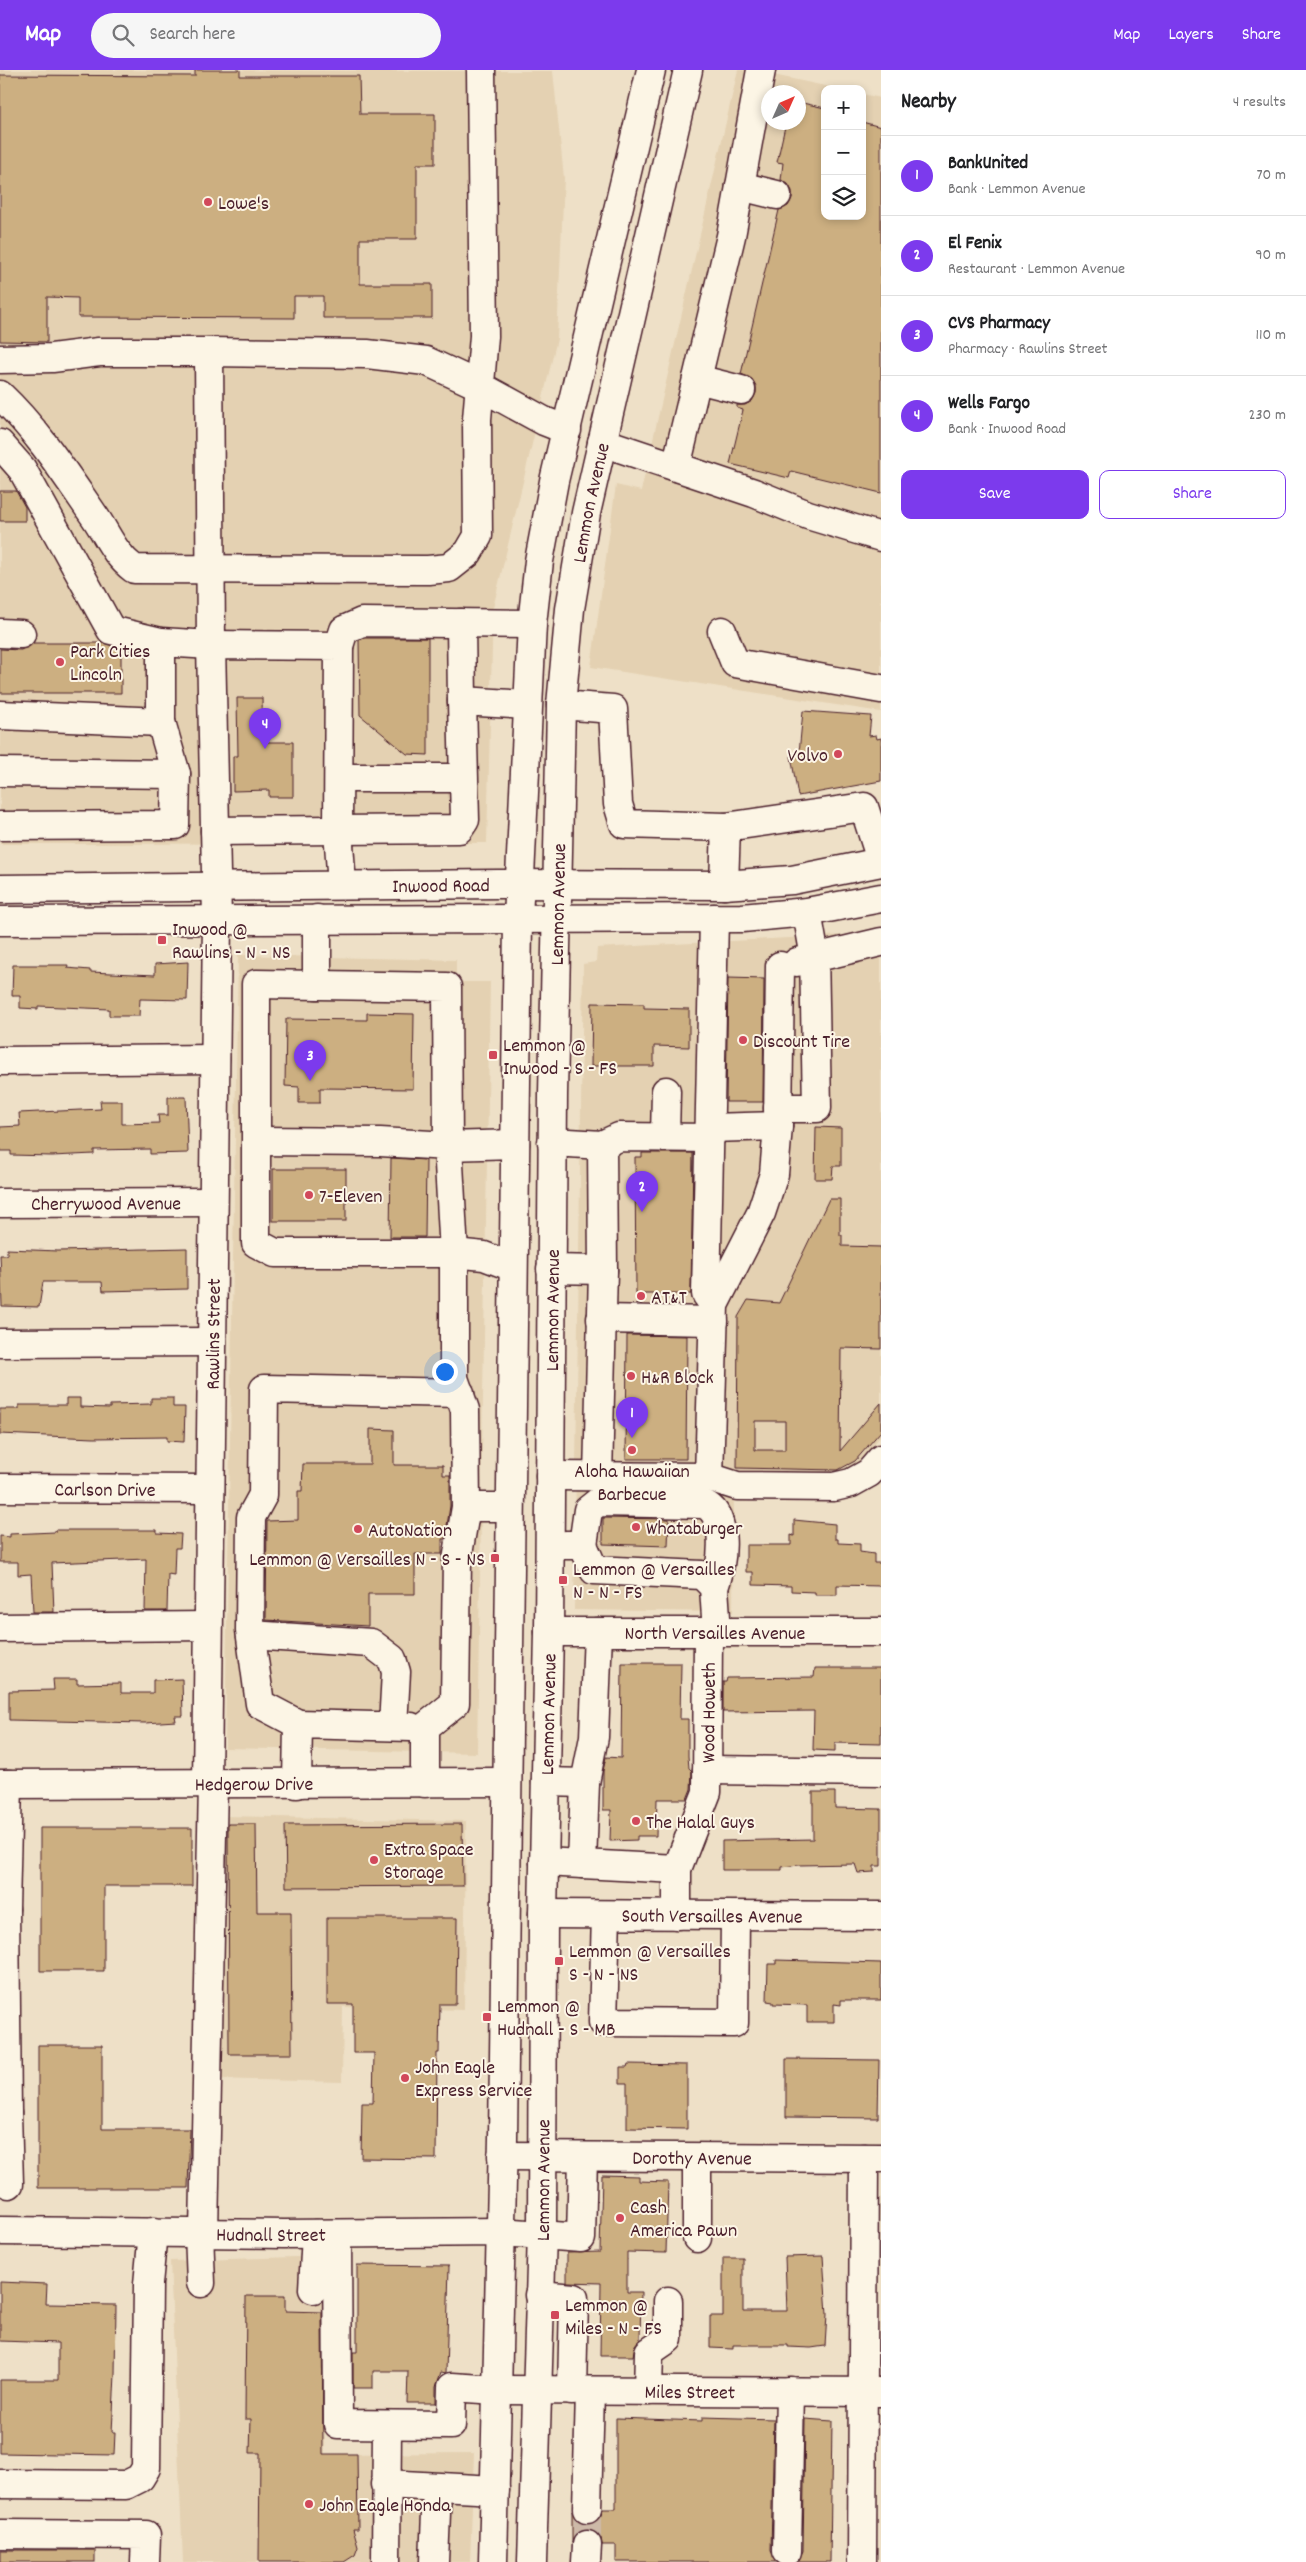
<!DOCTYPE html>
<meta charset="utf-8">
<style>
:root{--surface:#fff;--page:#f6f6f6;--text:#202124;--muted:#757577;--line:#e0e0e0;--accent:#7c3aed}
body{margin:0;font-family:Dekko,sans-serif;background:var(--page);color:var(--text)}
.controls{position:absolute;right:15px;top:15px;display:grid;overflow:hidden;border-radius:10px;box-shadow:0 2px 8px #0003}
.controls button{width:45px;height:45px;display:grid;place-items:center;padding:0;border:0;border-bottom:1px solid var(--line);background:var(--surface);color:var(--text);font:25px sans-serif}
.compass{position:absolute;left:761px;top:15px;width:45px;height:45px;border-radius:50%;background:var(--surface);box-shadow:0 2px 8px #0003;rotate:45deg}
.you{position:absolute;left:444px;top:1301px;width:18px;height:18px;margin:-12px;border:4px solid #fff;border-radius:50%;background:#1a73e8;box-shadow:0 0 0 8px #1a73e833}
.badge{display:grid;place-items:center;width:32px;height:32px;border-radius:50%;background:var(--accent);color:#fff;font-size:16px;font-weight:700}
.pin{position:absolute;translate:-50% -41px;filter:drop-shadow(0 1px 2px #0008)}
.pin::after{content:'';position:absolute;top:26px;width:18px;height:15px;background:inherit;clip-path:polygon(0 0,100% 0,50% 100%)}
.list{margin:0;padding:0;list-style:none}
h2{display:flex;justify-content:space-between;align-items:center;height:65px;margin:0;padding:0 20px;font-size:21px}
h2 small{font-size:16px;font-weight:400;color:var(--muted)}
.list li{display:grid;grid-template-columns:32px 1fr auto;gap:15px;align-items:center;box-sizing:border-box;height:80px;padding:0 20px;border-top:1px solid var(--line)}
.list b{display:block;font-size:19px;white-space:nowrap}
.list p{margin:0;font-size:16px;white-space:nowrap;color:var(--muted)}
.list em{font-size:16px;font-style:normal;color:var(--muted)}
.actions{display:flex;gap:10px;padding:15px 20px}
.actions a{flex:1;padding:11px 0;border:1px solid var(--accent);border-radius:10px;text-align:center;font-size:18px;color:var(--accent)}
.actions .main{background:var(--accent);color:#fff}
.icon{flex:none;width:28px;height:28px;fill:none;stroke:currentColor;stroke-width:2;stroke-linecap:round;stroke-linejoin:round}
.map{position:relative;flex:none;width:881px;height:2492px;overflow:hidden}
header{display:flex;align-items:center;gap:30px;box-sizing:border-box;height:70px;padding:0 25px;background:var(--accent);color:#fff}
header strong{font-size:24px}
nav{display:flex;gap:28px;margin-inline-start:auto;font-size:18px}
.search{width:350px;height:45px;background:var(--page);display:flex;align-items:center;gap:12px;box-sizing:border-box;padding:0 18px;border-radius:28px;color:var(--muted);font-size:19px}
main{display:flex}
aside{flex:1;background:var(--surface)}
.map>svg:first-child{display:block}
.built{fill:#e4d1b2;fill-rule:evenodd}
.building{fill:#ccaf81;stroke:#4a1f2b;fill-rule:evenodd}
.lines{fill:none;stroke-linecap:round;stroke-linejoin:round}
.minor-tunnel{stroke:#cdb9a8;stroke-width:28;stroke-dasharray:28 14;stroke-linecap:butt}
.minor-casing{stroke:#4a1f2b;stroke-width:31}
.major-casing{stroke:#4a1f2b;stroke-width:31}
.minor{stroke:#fcf5e5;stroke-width:28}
.major{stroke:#fcf5e5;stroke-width:28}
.poi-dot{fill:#d1495b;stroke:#fcf5e5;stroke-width:2}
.labels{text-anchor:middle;stroke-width:4;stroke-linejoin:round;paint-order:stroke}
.poi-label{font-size:20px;fill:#4a1f2b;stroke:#fcf5e5;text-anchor:start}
.street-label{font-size:20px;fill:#4a1f2b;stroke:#fcf5e5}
</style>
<header>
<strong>Map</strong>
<div class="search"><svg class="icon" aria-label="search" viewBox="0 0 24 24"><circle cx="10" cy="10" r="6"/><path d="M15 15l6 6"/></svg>Search here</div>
<nav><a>Map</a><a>Layers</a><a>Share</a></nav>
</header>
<main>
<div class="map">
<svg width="881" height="2492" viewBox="0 0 881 2492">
<rect width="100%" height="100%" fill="#eee0c7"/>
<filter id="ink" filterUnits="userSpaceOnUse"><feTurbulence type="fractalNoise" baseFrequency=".02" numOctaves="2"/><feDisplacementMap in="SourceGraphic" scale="10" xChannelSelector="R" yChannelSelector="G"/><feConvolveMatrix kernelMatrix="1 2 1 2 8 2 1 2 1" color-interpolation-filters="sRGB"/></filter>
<g filter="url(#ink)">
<!-- built -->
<g class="built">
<polygon points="0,0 553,1 564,108 557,269 493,538 487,773 0,774"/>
<path d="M738 0H750L839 19H825V146H862V24L881 28V642L591 597 616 415 641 421ZM768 22H798V52H768Z"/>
<polygon points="881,860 881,1366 848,1405 734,1413 733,1542 574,1540 583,894 596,892 597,878 844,865"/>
<polygon points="238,885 456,890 456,912 490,912 477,1683 225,1678"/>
<polygon points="219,1746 466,1751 464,1940 343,1937 342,2012 214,2009"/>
<polygon points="326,2186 325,2384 474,2383 470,2492 183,2492 170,2191"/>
</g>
<!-- building -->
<g class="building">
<polygon points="195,0 240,0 240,6 359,6 360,44 435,44 435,94 417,94 417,169 360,169 360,214 432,214 432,248 323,248 323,226 294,226 294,248 78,247 78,228 47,227 47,272 0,271 0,5 195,6"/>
<polygon points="798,32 825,38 825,146 862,146 862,52 881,57 881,423 791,401 789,408 730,394 743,340 737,338 737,335 745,335 752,331 756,323 756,316 752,309 741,304 779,140 788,136 792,128 792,121 788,114 781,110 783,93 777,92 786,52 798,52"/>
<polygon points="0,421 16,421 25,437 25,451 0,451"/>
<polygon points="365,568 428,568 428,685 407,684 360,645 359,570"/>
<polygon points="33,573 103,573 121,578 121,623 0,623 0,579 21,580"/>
<polygon points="237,628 262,628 263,672 293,672 293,727 269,727 269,720 233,721 233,686 238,686"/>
<polygon points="803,641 871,646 869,666 876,665 877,669 881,668 881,711 798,726 791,686 799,683"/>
<polygon points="188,892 187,930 140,929 139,946 109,946 109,939 38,936 38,939 20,938 20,926 12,926 13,895 68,895 67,898 90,900 90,902 155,905 155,894"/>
<polygon points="728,908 764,909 763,1032 726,1032"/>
<polygon points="592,933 644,934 644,938 689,939 689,977 654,976 654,996 591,996"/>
<polygon points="367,943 414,944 413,1019 320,1018 320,1033 299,1033 299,1017 285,1016 286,949 367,950"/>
<polygon points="168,1027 186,1027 188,1083 150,1084 150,1079 94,1080 94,1084 52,1086 11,1085 11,1081 0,1081 0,1057 20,1056 19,1043 101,1039 100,1031 122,1031 122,1054 159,1053 158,1045 168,1045"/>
<polygon points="816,1057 841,1058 841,1096 833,1096 832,1109 815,1109"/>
<polygon points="642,1083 693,1083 691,1224 636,1224 635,1087 642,1087"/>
<polygon points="391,1088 426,1090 425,1167 390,1167"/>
<rect x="273" y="1099" width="73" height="52"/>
<path d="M829 1129H840V1165H842V1176L881 1177V1279L841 1278 840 1381 881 1333V1361L855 1391 838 1400 737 1398 738 1247 748 1230 779 1233ZM755 1351H785V1380H755Z"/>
<polygon points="187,1178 187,1219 103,1221 102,1212 43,1212 39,1237 2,1236 0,1185 7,1185 7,1179 58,1181"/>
<polygon points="627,1265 687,1266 686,1389 626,1389"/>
<polygon points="66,1328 80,1328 80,1337 110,1338 110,1335 151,1334 151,1328 173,1328 173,1337 185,1337 184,1372 167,1371 167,1367 94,1368 0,1364 0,1339 19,1339 19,1335 66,1335"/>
<polygon points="370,1359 394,1360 394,1395 443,1395 443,1405 450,1405 450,1436 445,1469 442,1469 442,1484 415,1484 415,1524 368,1524 368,1556 266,1550 267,1451 298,1450 298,1421 302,1421 303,1394 370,1394"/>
<polygon points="603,1448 669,1449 668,1476 603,1474"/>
<polygon points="794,1450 835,1454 835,1469 838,1469 838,1473 860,1474 860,1482 874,1484 874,1493 881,1493 881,1516 837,1515 837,1525 815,1525 815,1522 791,1521 791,1516 753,1515 753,1502 746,1502 746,1475 791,1475 791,1465 794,1466"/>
<polygon points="55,1460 157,1460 157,1463 181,1464 180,1478 175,1478 174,1505 168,1504 167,1541 145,1541 146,1489 52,1493 54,1542 33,1542 31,1504 18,1505 18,1492 0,1492 0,1466 10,1467 10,1464 55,1462"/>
<polygon points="622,1593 681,1593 680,1649 688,1649 688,1686 689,1698 692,1701 691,1719 687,1729 657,1729 656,1766 637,1766 637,1770 610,1771 611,1740 603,1740 603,1701 606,1687 621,1688"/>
<polygon points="815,1598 881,1598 881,1674 835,1673 835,1681 813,1680 814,1641 723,1642 723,1612 726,1612 727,1608 814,1607"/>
<polygon points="53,1609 77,1609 77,1614 121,1613 121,1623 153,1623 153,1610 182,1609 183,1646 175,1646 176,1651 145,1653 9,1650 9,1621 54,1620"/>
<polygon points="813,1722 835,1722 835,1738 881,1739 881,1796 874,1796 874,1802 858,1803 855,1794 799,1795 782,1797 782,1800 722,1800 722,1771 813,1769"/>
<polygon points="228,1754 256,1754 257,1842 291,1842 292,1984 229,1984"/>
<polygon points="462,1754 463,1816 286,1817 285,1755"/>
<polygon points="40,1758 192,1758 192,1816 104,1816 104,1901 40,1901"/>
<polygon points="327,1848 457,1848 456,1934 440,1934 439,1983 437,1983 436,2089 361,2088 362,2033 373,2033 374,1983 353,1983 353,1934 327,1934"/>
<polygon points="776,1890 881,1893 881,1930 841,1930 841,1935 834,1934 834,1952 807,1952 807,1935 773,1934 773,1932 767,1931 768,1894 776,1894"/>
<polygon points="38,1975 102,1975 102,2059 190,2059 188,2118 38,2118"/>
<polygon points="786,1989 879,1990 878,2048 786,2047"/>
<polygon points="628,1994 687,1995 687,2059 627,2058 627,2013 620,2013 620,1997 627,1997"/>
<polygon points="602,2105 639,2106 639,2111 668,2112 666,2183 627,2182 627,2222 641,2222 640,2269 635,2275 633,2286 600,2286 601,2213 567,2212 567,2183 600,2182"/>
<polygon points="823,2186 827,2244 825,2276 811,2278 788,2277 788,2275 733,2275 733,2279 710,2278 710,2246 723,2246 723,2188 743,2188 743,2241 787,2241 785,2187"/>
<polygon points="357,2195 449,2196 446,2303 441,2302 436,2317 436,2333 407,2333 408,2301 373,2301 373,2318 353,2318 353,2282 357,2282"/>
<polygon points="0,2212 47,2214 46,2234 116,2235 115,2305 112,2362 115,2362 114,2385 0,2383 0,2310 58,2310 58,2273 0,2271"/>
<polygon points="246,2226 285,2226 285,2241 322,2242 323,2384 357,2384 358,2459 353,2459 358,2477 355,2485 344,2492 259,2492 260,2383 250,2383 251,2349 245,2349"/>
<polygon points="702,2347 774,2349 771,2481 777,2492 616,2492 616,2475 602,2475 601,2468 595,2462 587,2459 580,2461 574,2466 572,2473 572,2441 578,2452 587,2455 594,2453 600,2448 603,2439 616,2439 616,2348 702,2351"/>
<polygon points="805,2349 832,2351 830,2492 797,2492 803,2481"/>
<rect x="0" y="2480" width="95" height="12"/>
</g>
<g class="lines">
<!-- minor-tunnel -->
<polyline class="minor-tunnel" points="587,2475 587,2439"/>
<defs>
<g id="minor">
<polyline points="740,116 777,125"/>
<polyline points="0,289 52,288 99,282 209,282"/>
<polyline points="697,309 741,320"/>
<path d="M0 325C37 360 64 402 93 444 108 465 113 483 134 499L428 500 449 498 468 483 478 466 477 349 484 266 481 0"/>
<polyline points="602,372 754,423 808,445 881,467"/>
<polyline points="0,374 22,399 111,560 161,572"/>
<polyline points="676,397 731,166 761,0"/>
<polyline points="461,553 462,631"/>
<polyline points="722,561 735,593 881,619"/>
<polyline points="0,563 21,564"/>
<polyline points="339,576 344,560 362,552 532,554"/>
<polyline points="561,635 613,639 618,734 624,754 726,757 864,737 881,790"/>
<polyline points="0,645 161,652 161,572 211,575 209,282 367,284 426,291 480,316 544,351 567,360"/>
<polyline points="0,702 176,704"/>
<polyline points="339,708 463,708"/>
<polyline points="0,756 175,755 176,704 161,652"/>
<polyline points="215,761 459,759 465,750 462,631 527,635"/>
<polyline points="724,815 726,757"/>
<polyline points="317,849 317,915"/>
<polyline points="797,892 881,872"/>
<polyline points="0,991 215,989"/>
<polyline points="778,1038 817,1038 814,882 807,842"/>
<polyline points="710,1058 778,1056"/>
<polyline points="665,1067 666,1021"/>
<polyline points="257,1071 380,1072 448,1076 454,1183 454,1308 465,1340 466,1437 510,1437"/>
<polyline points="552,1072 602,1075 603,1200"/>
<polyline points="602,1075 619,1067 710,1068"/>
<path id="s1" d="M0 1133 213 1132"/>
<polyline points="513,1197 484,1186 454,1183 275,1183 256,1173 256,914 447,917 448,1076 515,1074"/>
<polyline points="551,1199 603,1200 598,1407"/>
<polyline points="714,1235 706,1224 714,848"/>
<polyline points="601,1249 714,1251"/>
<polyline points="0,1273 212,1272"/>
<polyline points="550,1406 709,1407 714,1235 761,1143 774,1104 778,1056 780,896"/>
<polyline points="709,1407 737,1416 834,1417 851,1413 869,1403 881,1389"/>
<path id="s2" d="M0 1418 210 1419"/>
<polyline points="566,1475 583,1475 594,1500 702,1505 714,1517 717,1563"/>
<path d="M583 1475 588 1440 598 1432 704 1434C729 1445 723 1495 714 1517"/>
<polyline points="0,1558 208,1556"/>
<path id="s3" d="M549 1562H881"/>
<polyline points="251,1565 371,1573 392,1589 396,1602 393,1656"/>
<polyline points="298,1654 260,1634 250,1560 251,1447 263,1425 264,1319 460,1323"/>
<polyline points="707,1700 881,1702"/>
<polyline points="546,1712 585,1713"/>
<path id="s4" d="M207 1713 217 849 211 575 339 576 338 760 342 815"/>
<polyline points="425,1713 425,1657 455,1633 457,1490 466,1437"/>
<path id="s5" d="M0 1714 506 1712"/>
<polyline points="297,1714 298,1654 411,1657"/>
<polyline points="544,1792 677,1799"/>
<polyline points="582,1794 585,1713 594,1667 598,1562"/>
<polyline points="0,1839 5,1839 7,2043 0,2043"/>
<polyline points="5,1839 8,1714"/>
<path id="s6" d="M543 1844 881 1846"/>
<polyline points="606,1845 603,1952 734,1953 735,1846"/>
<path id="s7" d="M677 1845V1799L707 1722 708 1563"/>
<polyline points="7,2043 9,2114"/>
<path id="s8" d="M502 2086 881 2088"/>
<path id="s9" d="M0 2161 284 2164 501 2162 581 2168 583 2087"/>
<polyline points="199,2163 201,2213"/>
<polyline points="204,2163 213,1713"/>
<path id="s10" d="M337 2164 338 2354 451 2355 452 2317 497 2320 881 2322"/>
<polyline points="697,2168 697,2088"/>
<polyline points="313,2219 316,2164"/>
<polyline points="539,2225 574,2228 572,2321"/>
<polyline points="648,2321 649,2282 668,2269 668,2231"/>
<polyline points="0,2414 126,2415 140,2408 146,2398 148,2214 153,2162"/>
<polyline points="385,2414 495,2420"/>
<polyline points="587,2439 590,2321"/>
<polyline points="0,2464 146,2465 145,2492"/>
<polyline points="787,2481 790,2321"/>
<polyline points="386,2492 387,2355"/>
<polyline points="434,2492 437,2418"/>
<polyline points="586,2492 587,2475"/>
<polyline points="862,2492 864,2088"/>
</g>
<g id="major">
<path id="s11" d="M0 819 498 814 724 815 792 810 881 792"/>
<polyline points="0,851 742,848 807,842 881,828"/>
<polyline points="493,2492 503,2068 518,849 532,554 539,491 554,411 651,0"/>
<path id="s12" d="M532 2492 542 2163 543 1844 549 1562 553 1025 561 635 570 539 586 443 688 0"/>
</g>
</defs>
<!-- minor casing -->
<use href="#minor" class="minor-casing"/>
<!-- major casing -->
<use href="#major" class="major-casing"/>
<!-- minor -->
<use href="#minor" class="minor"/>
<!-- major -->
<use href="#major" class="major"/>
</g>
</g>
<!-- markers -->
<g class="poi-dot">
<circle cx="208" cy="132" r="5"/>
<circle cx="60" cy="592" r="5"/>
<circle cx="838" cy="684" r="5"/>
<rect x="157" y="865" width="10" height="10" rx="2.5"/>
<circle cx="743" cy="970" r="5"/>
<rect x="488" y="980" width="10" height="10" rx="2.5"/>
<circle cx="309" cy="1125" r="5"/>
<circle cx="641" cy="1226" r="5"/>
<circle cx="631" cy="1306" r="5"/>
<circle cx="632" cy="1380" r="5"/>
<circle cx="636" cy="1457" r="5"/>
<circle cx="358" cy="1459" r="5"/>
<rect x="490" y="1483" width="10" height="10" rx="2.5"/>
<rect x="558" y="1505" width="10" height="10" rx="2.5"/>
<circle cx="636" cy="1751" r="5"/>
<circle cx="374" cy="1790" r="5"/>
<rect x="554" y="1886" width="10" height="10" rx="2.5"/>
<rect x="482" y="1942" width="10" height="10" rx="2.5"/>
<circle cx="405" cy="2008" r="5"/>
<circle cx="620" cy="2148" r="5"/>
<rect x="550" y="2240" width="10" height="10" rx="2.5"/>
<circle cx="309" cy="2434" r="5"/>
</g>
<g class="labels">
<!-- poi labels -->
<g class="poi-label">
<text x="218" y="139">Lowe's</text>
<text x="70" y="587">Park Cities<tspan x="70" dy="23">Lincoln</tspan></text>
<text x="828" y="691" text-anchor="end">Volvo</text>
<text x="172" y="865">Inwood @<tspan x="172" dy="23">Rawlins - N - NS</tspan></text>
<text x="753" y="977">Discount Tire</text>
<text x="503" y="981">Lemmon @<tspan x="503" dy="23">Inwood - S - FS</tspan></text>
<text x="319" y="1132">7-Eleven</text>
<text x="651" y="1233">AT&amp;T</text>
<text x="641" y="1313">H&amp;R Block</text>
<text x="632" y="1407" text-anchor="middle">Aloha Hawaiian<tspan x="632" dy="23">Barbecue</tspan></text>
<text x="646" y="1464">Whataburger</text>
<text x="368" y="1466">AutoNation</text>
<text x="485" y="1495" text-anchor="end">Lemmon @ Versailles N - S - NS</text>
<text x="573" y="1505">Lemmon @ Versailles<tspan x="573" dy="23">N - N - FS</tspan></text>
<text x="646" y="1758">The Halal Guys</text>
<text x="384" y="1785">Extra Space<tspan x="384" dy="23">Storage</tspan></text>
<text x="569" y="1887">Lemmon @ Versailles<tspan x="569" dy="23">S - N - NS</tspan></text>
<text x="497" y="1942">Lemmon @<tspan x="497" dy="23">Hudnall - S - MB</tspan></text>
<text x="415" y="2003">John Eagle<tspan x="415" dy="23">Express Service</tspan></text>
<text x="630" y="2143">Cash<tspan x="630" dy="23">America Pawn</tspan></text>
<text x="565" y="2241">Lemmon @<tspan x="565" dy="23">Miles - N - FS</tspan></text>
<text x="319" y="2441">John Eagle Honda</text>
</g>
<!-- street labels -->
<g class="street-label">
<text dy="7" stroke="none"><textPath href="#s12" startOffset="2062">Lemmon Avenue</textPath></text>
<text dy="7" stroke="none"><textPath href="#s11" startOffset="441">Inwood Road</textPath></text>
<text dy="7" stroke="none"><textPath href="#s12" startOffset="1658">Lemmon Avenue</textPath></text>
<text dy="7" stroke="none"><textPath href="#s1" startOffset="106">Cherrywood Avenue</textPath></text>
<text dy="7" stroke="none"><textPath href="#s12" startOffset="1252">Lemmon Avenue</textPath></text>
<text dy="7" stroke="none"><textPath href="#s4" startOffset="449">Rawlins Street</textPath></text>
<text dy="7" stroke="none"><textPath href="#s2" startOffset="105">Carlson Drive</textPath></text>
<text dy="7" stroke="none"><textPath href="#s3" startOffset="166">North Versailles Avenue</textPath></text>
<text dy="7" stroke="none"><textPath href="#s7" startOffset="208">Wood Howeth</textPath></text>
<text dy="7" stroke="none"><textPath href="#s12" startOffset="848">Lemmon Avenue</textPath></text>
<text dy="7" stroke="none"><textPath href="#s5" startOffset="254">Hedgerow Drive</textPath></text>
<text dy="7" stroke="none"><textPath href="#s6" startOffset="169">South Versailles Avenue</textPath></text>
<text dy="7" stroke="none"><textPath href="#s8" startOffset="190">Dorothy Avenue</textPath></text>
<text dy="7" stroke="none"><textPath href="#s12" startOffset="382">Lemmon Avenue</textPath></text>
<text dy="7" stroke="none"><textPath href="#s9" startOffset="271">Hudnall Street</textPath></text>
<text dy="7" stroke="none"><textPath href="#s10" startOffset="579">Miles Street</textPath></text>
</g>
</g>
</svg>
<div class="controls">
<button>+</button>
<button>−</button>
<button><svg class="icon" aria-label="layers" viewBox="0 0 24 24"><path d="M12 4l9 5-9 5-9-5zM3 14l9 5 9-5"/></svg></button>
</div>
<svg class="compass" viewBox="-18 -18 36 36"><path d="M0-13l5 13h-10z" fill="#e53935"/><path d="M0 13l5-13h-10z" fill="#757577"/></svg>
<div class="you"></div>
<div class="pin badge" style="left:632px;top:1368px">1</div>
<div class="pin badge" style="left:642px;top:1142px">2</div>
<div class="pin badge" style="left:310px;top:1011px">3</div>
<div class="pin badge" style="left:265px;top:679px">4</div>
</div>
<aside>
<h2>Nearby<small>4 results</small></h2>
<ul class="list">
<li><span class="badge">1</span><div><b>BankUnited</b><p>Bank · Lemmon Avenue</p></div><em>70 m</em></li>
<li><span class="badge">2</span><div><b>El Fenix</b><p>Restaurant · Lemmon Avenue</p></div><em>90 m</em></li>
<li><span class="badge">3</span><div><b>CVS Pharmacy</b><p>Pharmacy · Rawlins Street</p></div><em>110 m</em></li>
<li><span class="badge">4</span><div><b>Wells Fargo</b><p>Bank · Inwood Road</p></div><em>230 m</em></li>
</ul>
<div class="actions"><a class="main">Save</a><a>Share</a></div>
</aside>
</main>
